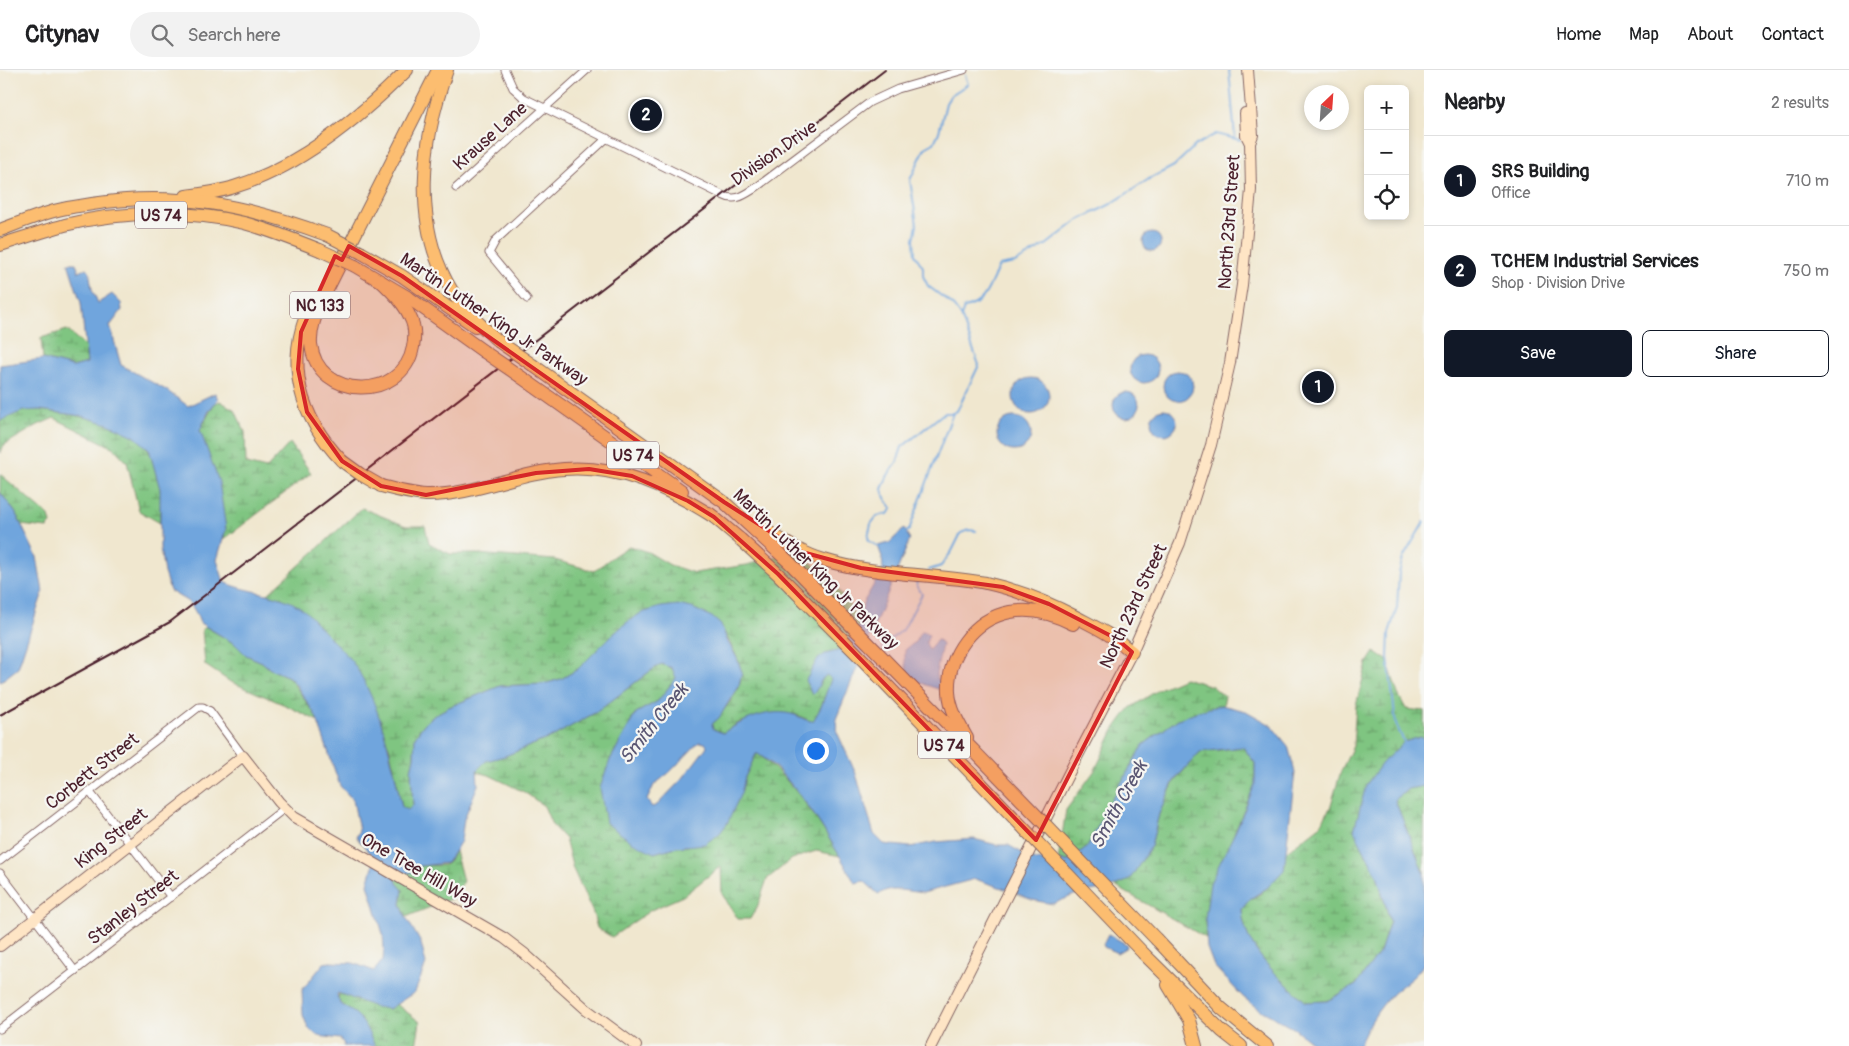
<!DOCTYPE html>
<meta charset="utf-8">
<style>
:root{--surface:#fff;--page:#f2f2f2;--text:#202124;--muted:#757577;--line:#e0e0e0;--accent:#111827}
body{margin:0;font-family:Pangolin,sans-serif;background:var(--page);color:var(--text)}
.controls{position:absolute;right:15px;top:15px;display:grid;overflow:hidden;border-radius:8px;box-shadow:0 2px 8px #0003}
.controls button{width:45px;height:45px;display:grid;place-items:center;padding:0;border:0;border-bottom:1px solid var(--line);background:var(--surface);color:var(--text);font:25px sans-serif}
.compass{position:absolute;left:1304px;top:15px;width:45px;height:45px;border-radius:50%;background:var(--surface);box-shadow:0 2px 8px #0003;rotate:25deg}
.you{position:absolute;left:815px;top:680px;width:18px;height:18px;margin:-12px;border:4px solid #fff;border-radius:50%;background:#1a73e8;box-shadow:0 0 0 8px #1a73e833}
.badge{display:grid;place-items:center;width:32px;height:32px;border-radius:50%;background:var(--accent);color:#fff;font-size:16px;font-weight:700}
.pin{position:absolute;translate:-50% -50%;border:2px solid #fff;box-shadow:0 1px 5px #0006}
.list{margin:0;padding:0;list-style:none}
h2{display:flex;justify-content:space-between;align-items:center;height:65px;margin:0;padding:0 20px;font-size:21px}
h2 small{font-size:16px;font-weight:400;color:var(--muted)}
.list li{display:grid;grid-template-columns:32px 1fr auto;gap:15px;align-items:center;box-sizing:border-box;height:90px;padding:0 20px;border-top:1px solid var(--line)}
.list b{display:block;font-size:19px;white-space:nowrap}
.list p{margin:0;font-size:16px;white-space:nowrap;color:var(--muted)}
.list em{font-size:16px;font-style:normal;color:var(--muted)}
.actions{display:flex;gap:10px;padding:15px 20px}
.actions a{flex:1;padding:11px 0;border:1px solid var(--accent);border-radius:8px;text-align:center;font-size:18px;color:var(--accent)}
.actions .main{background:var(--accent);color:#fff}
.icon{flex:none;width:28px;height:28px;fill:none;stroke:currentColor;stroke-width:2;stroke-linecap:round;stroke-linejoin:round}
.map{position:relative;flex:none;width:1424px;height:976px;overflow:hidden}
header{display:flex;align-items:center;gap:30px;box-sizing:border-box;height:70px;padding:0 25px;background:var(--surface);border-bottom:1px solid var(--line)}
header strong{font-size:24px}
nav{display:flex;gap:28px;margin-inline-start:auto;font-size:18px}
.search{width:350px;height:45px;background:var(--page);display:flex;align-items:center;gap:12px;box-sizing:border-box;padding:0 18px;border-radius:28px;color:var(--muted);font-size:19px}
main{display:flex}
aside{flex:1;background:var(--surface)}
.map>svg:first-child{display:block}
.wetland{fill:url(#wetland-marsh);stroke:#647256}
.water{fill:#6fa5dd;stroke:#5c6284;fill-rule:evenodd}
.lines{fill:none;stroke-linecap:round;stroke-linejoin:round}
.stream{stroke:#6fa5dd;stroke-width:2}
.street-casing{stroke:#846564;stroke-width:9}
.secondary-casing{stroke:#846564;stroke-width:12}
.highway-casing{stroke:#846564;stroke-width:14}
.street{stroke:#fff;stroke-width:7}
.secondary{stroke:#fee5c5;stroke-width:10}
.highway{stroke:#fcbd6f;stroke-width:12}
.rail{stroke:#4a1f2b;stroke-width:2}
.highway-bridge-casing{stroke:#846564;stroke-width:14;stroke-linecap:butt}
.highway-bridge{stroke:#fcbd6f;stroke-width:12}
.marked{fill:#d62828;fill-opacity:0.2;stroke:#d62828;stroke-width:4;stroke-linejoin:round}
.labels{text-anchor:middle;stroke-width:4.5;stroke-linejoin:round;paint-order:stroke}
.shield{fill:#f6f6f2;stroke:#7e6067;stroke-width:1}
.shield-label{font-size:16px;font-weight:bold;fill:#4a1f2b}
.street-label{font-size:18px;fill:#4a1f2b;stroke:#f6f6f2}
.water-label{font-size:19px;font-style:italic;fill:#595572;stroke:#f6f6f2}
</style>
<header>
<strong>Citynav</strong>
<div class="search"><svg class="icon" aria-label="search" viewBox="0 0 24 24"><circle cx="10" cy="10" r="6"/><path d="M15 15l6 6"/></svg>Search here</div>
<nav><a>Home</a><a>Map</a><a>About</a><a>Contact</a></nav>
</header>
<main>
<div class="map">
<svg width="1424" height="976" viewBox="0 0 1424 976">
<defs>
<pattern id="wetland-marsh" width="20" height="14" patternUnits="userSpaceOnUse" patternTransform="scale(1.25)"><rect width="20" height="14" fill="#7fc581"/><path d="M1 5h8M5 5V1M11 12h8M15 12V8" fill="none" stroke="#6a9f6a"/></pattern>
</defs>
<rect width="100%" height="100%" fill="#f6f6f2"/>
<filter id="ink" filterUnits="userSpaceOnUse"><feTurbulence type="fractalNoise" baseFrequency=".02" numOctaves="2"/><feDisplacementMap in="SourceGraphic" scale="10" xChannelSelector="R" yChannelSelector="G"/><feConvolveMatrix kernelMatrix="1 2 1 2 8 2 1 2 1" color-interpolation-filters="sRGB"/></filter>
<filter id="wash" filterUnits="userSpaceOnUse"><feTurbulence type="fractalNoise" baseFrequency=".0096" numOctaves="4" result="noise"/><feDisplacementMap in="SourceGraphic" scale="20" xChannelSelector="R" yChannelSelector="G"/><feGaussianBlur stdDeviation="1.12" result="paint"/><feColorMatrix in="noise" values="0 0 0 0 0 0 0 0 0 0 0 0 0 0 0 0 0 1.4 0 .05"/><feComposite in="paint" operator="in"/></filter>
<g filter="url(#wash)">
<rect width="100%" height="100%" fill="#f0e7cf"/>
<!-- wetland -->
<g class="wetland">
<polygon points="67,260 85,276 87,293 73,297 43,289 41,268"/>
<polygon points="220,331 235,340 245,362 246,394 266,399 290,373 311,403 223,470 226,459 200,360 214,334"/>
<path d="M40 340C73 345 125 350 147 378 152 384 159 410 160 418 162 430 159 442 160 453L139 441 127 392 114 378 54 348 38 355 4 375 0 383V351L20 341Z"/>
<polygon points="0,404 49,446 51,454 47,458 21,455 15,442 0,422"/>
<path d="M362 438 406 456H425L429 473 450 484H477L555 490 594 501 615 485 629 476 648 482 670 495 694 503 747 495 797 480C816 496 855 532 859 556L841 580 825 584 815 622 824 606 827 605 832 609 821 637 813 652 794 644 740 652 723 663 713 659 711 656C721 643 743 620 741 602 741 591 726 567 721 555L641 543 611 566 578 599 561 609 543 614 500 616 449 637 436 644 424 654 415 667 414 687 411 700 413 735 408 740 402 737 389 676 273 526 268 524Z"/>
<polygon points="206,557 235,574 246,585 262,592 270,599 289,607 316,646 318,651 285,635 229,611 205,595 202,559"/>
<path d="M1374 582 1387 590 1398 624 1406 639 1424 641V668L1420 667 1361 741 1354 760 1377 805 1390 851 1380 882 1356 915 1327 931 1306 932C1279 907 1243 879 1242 839L1250 829 1260 824 1284 800 1286 782 1320 756 1330 738 1341 701 1353 676 1356 635 1367 593Z"/>
<path d="M661 594 672 598 676 608 658 631 636 643 610 690 654 783 676 777 688 776 741 723 745 707 756 684H758C794 712 816 747 840 786L816 781 792 789 767 809 758 835 750 849H738L722 824 721 796 683 826 651 840 612 867 597 858 593 843 573 799 565 769 552 755 544 736 524 722 489 705 477 702V700L486 691 505 686 552 667 598 641 649 602Z"/>
<polygon points="1184,608 1212,616 1225,627 1223,635 1220,635 1178,649 1143,675 1109,734 1088,776 1068,791 1058,791 1066,740 1095,700 1114,660 1130,638 1161,618"/>
<polygon points="1243,677 1255,693 1255,714 1236,760 1205,849 1206,868 1115,816 1129,810 1151,776 1159,744 1174,712 1200,682"/>
<polygon points="1424,716 1424,804 1395,730 1408,718"/>
<polygon points="455,781 463,811 455,827 406,847 401,834 403,820 397,814 395,806 413,802 420,796 444,795 448,793"/>
<polygon points="339,923 389,939 396,934 420,952 416,976 375,976 361,949 338,931"/>
</g>
<!-- water -->
<g class="water">
<circle cx="1152" cy="172" r="9"/>
<path d="M68 193H76L79 202 86 198 89 200 92 219 98 233 112 224 121 233 122 240 110 256 121 295 166 320 188 336 215 323 218 329 209 341 200 360 219 412 226 459 217 490 224 512C248 523 277 522 300 537 309 543 317 554 324 562 336 574 351 588 359 602 383 644 392 691 402 737L408 740 413 735 411 700 414 687 415 667 424 654 436 644 449 637 500 616 543 614 561 609 578 599 611 566 626 553 641 543 661 537 678 535 692 538 712 547 721 555 728 572 737 588 742 602 739 615 719 648 712 654 713 659 723 663C743 650 770 637 795 645 801 647 806 651 813 651L821 637 831 609 827 605C819 609 819 620 812 625L806 610 817 590 825 584 841 580 859 556 863 533 883 499 882 487 878 476 889 473 904 459 910 469 836 649 837 662 856 704 874 764 884 774 910 777 936 772 974 769 997 775H1008L1035 790 1047 791H1068L1088 776 1109 734 1143 675 1178 649 1198 641 1221 635 1246 641 1271 655 1288 676 1295 702 1284 800 1267 818 1250 829 1242 839C1243 879 1279 907 1306 932L1327 931 1356 915 1380 882 1390 851 1377 805 1354 760 1366 715 1382 693 1404 672 1420 667 1424 668V716L1408 719 1395 730 1424 804V893C1417 907 1404 913 1393 923 1377 940 1368 955 1359 976H1316L1295 959 1257 938 1243 927 1214 896 1207 878 1205 849 1210 813 1236 760 1255 714V693L1243 677 1200 682 1174 711 1159 744 1151 776 1132 806 1129 810 1113 817 1079 823 1053 834 1032 830 1011 821 975 809 923 823 900 820H887L878 824 864 811 855 813C833 774 810 733 779 701 773 694 765 689 758 684H756L745 707 741 723 728 752 720 763 705 774 676 777 654 783 632 772 606 753 600 718 610 690 636 643 658 631 676 608 672 598 661 594 649 602 598 641 552 667 505 686 486 691 477 700 478 715 464 749 461 771 447 793 420 796 413 802 395 806 397 813 403 820 401 834 406 847 421 873 426 894 415 922 389 939 375 937 338 923 337 924C338 938 351 938 359 947 366 955 370 967 375 976H343L344 974 340 969 318 966 308 958 303 945 302 920 324 893 330 892 353 893 374 901 383 890 384 879 383 864 368 814 375 789 356 767 359 760 353 730 340 716 316 646 296 615 289 607 270 599 262 592 246 585 235 574 200 553 196 543 190 533 170 521 164 503 160 478V419L149 379 134 366 108 354 81 346 40 340 23 341 0 351V295L43 289 73 297 87 293 81 233ZM699 672 705 673 707 676 705 679 683 708 657 735 652 737 647 730 654 715 670 702Z"/>
<circle cx="1144" cy="299" r="14"/>
<circle cx="1178" cy="316" r="15"/>
<circle cx="1031" cy="326" r="18"/>
<circle cx="1126" cy="335" r="13"/>
<circle cx="1164" cy="352" r="13"/>
<circle cx="1014" cy="364" r="17"/>
<polygon points="0,422 15,442 37,487 43,522 18,598 0,612"/>
<path d="M924 561 929 565 926 573 929 580 937 570H939L942 575 936 604 937 609 944 611 945 619C940 620 935 618 929 616 909 609 904 602 905 580L915 572 921 562Z"/>
<polygon points="1108,864 1126,874 1127,877 1117,883 1104,877 1103,874"/>
</g>
<g class="lines">
<!-- stream -->
<g class="stream">
<polyline points="1229,0 1235,67"/>
<path d="M961 246 964 238C987 234 989 214 999 196L1015 193 1046 175 1077 151 1111 134 1149 109 1174 96 1196 75 1216 64 1240 70"/>
<polyline points="905,463 909,460 953,343 957,341 979,295 961,246 952,234 928,216 923,206 923,197 915,185 914,169 917,155 910,110 925,78 934,73 939,62 946,33 951,25 968,14 965,5"/>
<polyline points="879,477 869,471 868,467 871,454 877,446 888,444 892,438 885,428 882,419 888,405 897,392 902,377 944,343 953,343"/>
<polyline points="929,500 941,496 952,481 961,463 969,460 976,461"/>
<polyline points="882,579 884,574 903,560 922,524 917,516 916,510"/>
<polyline points="1405,674 1396,654 1388,587 1389,563 1397,538 1399,503 1403,488 1424,452"/>
</g>
</g>
</g>
<g filter="url(#ink)">
<g class="lines">
<defs>
<g id="street">
<path d="M505 0 513 18 524 28 722 125C735 132 743 126 754 119L870 32 898 19 964 0"/>
<polyline points="456,118 587,0"/>
<polyline points="527,229 489,183 496,170 607,68"/>
<polyline points="89,721 171,827"/>
<polyline points="0,791 199,637 203,637 210,641 243,686"/>
<polyline points="0,803 75,901"/>
<polyline points="0,959 285,738"/>
</g>
<g id="secondary">
<polyline points="1245,43 1246,65 1250,73"/>
<polyline points="0,876 243,686 279,732 294,747 504,868 525,884 586,939 636,976"/>
<polyline points="931,976 1073,695 1132,582 1180,473 1211,375 1230,293 1242,215 1251,120 1250,73 1253,65 1248,0"/>
</g>
<g id="highway">
<path d="M447 0C422 70 411 154 452 221 463 240 482 256 498 271"/>
<path d="M186 126C202 124 219 122 234 117 300 97 359 48 407 0"/>
<path d="M0 160C19 153 38 145 58 140 69 137 80 136 92 134 176 120 248 136 327 165"/>
<path d="M0 175C23 168 46 160 69 154 122 141 191 140 244 153 270 160 295 170 320 180"/>
<polyline points="362,183 402,206 475,256"/>
<polyline points="355,196 409,228 483,281"/>
<path d="M382 212C392 222 404 233 410 247 415 256 415 267 413 277 403 332 317 331 311 274 310 259 316 244 322 230L438 0"/>
<path d="M310 236C284 294 300 347 342 391"/>
<polyline points="534,296 724,432 789,492 974,681"/>
<polyline points="521,307 682,421"/>
<path d="M381 416C396 420 411 424 426 425 473 426 518 402 564 399 620 395 668 418 714 447"/>
<polyline points="709,443 740,469"/>
<path d="M757 455C779 468 800 483 824 490 876 506 932 503 986 513 1018 520 1049 533 1078 548 1099 559 1114 566 1132 582"/>
<path d="M967 668C959 654 950 639 949 622 947 586 973 549 1010 542 1031 538 1054 544 1073 554"/>
<polyline points="1157,870 1221,938 1267,976"/>
<polyline points="1144,884 1222,961 1241,976"/>
<polyline points="1168,915 1189,950 1196,976"/>
</g>
</defs>
<!-- street casing -->
<use href="#street" class="street-casing"/>
<!-- secondary casing -->
<use href="#secondary" class="secondary-casing"/>
<!-- highway casing -->
<use href="#highway" class="highway-casing"/>
<!-- street -->
<use href="#street" class="street"/>
<!-- secondary -->
<use href="#secondary" class="secondary"/>
<!-- highway -->
<use href="#highway" class="highway"/>
<!-- rail -->
<polyline class="rail" points="0,645 170,552 885,0"/>
<defs>
<g id="highway-bridge">
<polyline points="327,165 362,183"/>
<polyline points="320,180 355,196"/>
<polyline points="498,271 534,296"/>
<polyline points="483,281 521,307"/>
<polyline points="342,391 360,404 381,416"/>
<polyline points="740,469 778,504 864,591 1144,884"/>
<polyline points="974,681 1157,870"/>
</g>
</defs>
<!-- highway-bridge casing -->
<use href="#highway-bridge" class="highway-bridge-casing"/>
<!-- highway-bridge -->
<use href="#highway-bridge" class="highway-bridge"/>
</g>
</g>
<!-- marked area -->
<path class="marked" d="M349 176 402 206 724 432 802 482 861 498 1003 517 1049 534 1117 569 1132 582 1036 770 778 504 714 447 688 431 632 406 589 399 536 403 426 425 381 416 342 391 307 342 298 299 301 262 335 186 342 190Z"/>
<g class="labels">
<!-- shield labels -->
<g class="shield">
<rect x="135" y="131.5" width="52" height="27" rx="4"/>
<rect x="290" y="221.5" width="60" height="27" rx="4"/>
<rect x="607" y="371.5" width="52" height="27" rx="4"/>
<rect x="918" y="661.5" width="52" height="27" rx="4"/>
</g>
<g class="shield-label">
<text x="161" y="151">US 74</text>
<text x="320" y="241">NC 133</text>
<text x="633" y="391">US 74</text>
<text x="944" y="681">US 74</text>
</g>
<!-- street labels -->
<g class="street-label">
<text transform="translate(490 66) rotate(-42)" y="6">Krause Lane</text>
<text transform="translate(774 83) rotate(-35)" y="6">Division Drive</text>
<text transform="translate(1229 152) rotate(-86)" y="6">North 23rd Street</text>
<text transform="translate(494 249) rotate(34)" y="6">Martin Luther King Jr Parkway</text>
<text transform="translate(816 499) rotate(44)" y="6">Martin Luther King Jr Parkway</text>
<text transform="translate(1133 536) rotate(-65)" y="6">North 23rd Street</text>
<text transform="translate(92 701) rotate(-38)" y="6">Corbett Street</text>
<text transform="translate(111 768) rotate(-38)" y="6">King Street</text>
<text transform="translate(419 800) rotate(30)" y="6">One Tree Hill Way</text>
<text transform="translate(133 837) rotate(-38)" y="6">Stanley Street</text>
</g>
<!-- water labels -->
<g class="water-label">
<text transform="translate(653 653) rotate(-51)" y="7">Smith Creek</text>
<text transform="translate(1118 734) rotate(-61)" y="7">Smith Creek</text>
</g>
</g>
</svg>
<div class="controls">
<button>+</button>
<button>−</button>
<button><svg class="icon" aria-label="locate" viewBox="0 0 24 24"><circle cx="12" cy="12" r="6"/><path d="M12 2v4M12 18v4M2 12h4M18 12h4"/></svg></button>
</div>
<svg class="compass" viewBox="-18 -18 36 36"><path d="M0-13l5 13h-10z" fill="#e53935"/><path d="M0 13l5-13h-10z" fill="#757577"/></svg>
<div class="you"></div>
<div class="pin badge" style="left:1318px;top:317px">1</div>
<div class="pin badge" style="left:646px;top:45px">2</div>
</div>
<aside>
<h2>Nearby<small>2 results</small></h2>
<ul class="list">
<li><span class="badge">1</span><div><b>SRS Building</b><p>Office</p></div><em>710 m</em></li>
<li><span class="badge">2</span><div><b>TCHEM Industrial Services</b><p>Shop · Division Drive</p></div><em>750 m</em></li>
</ul>
<div class="actions"><a class="main">Save</a><a>Share</a></div>
</aside>
</main>
